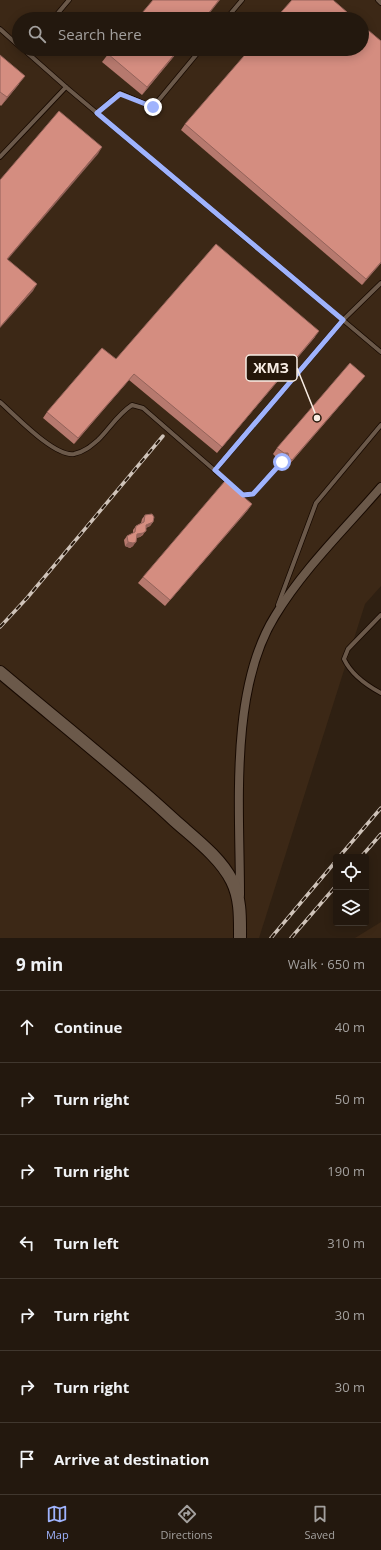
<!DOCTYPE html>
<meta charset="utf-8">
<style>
:root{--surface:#23180e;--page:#2b2117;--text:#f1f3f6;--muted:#a3a09e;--line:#40372e;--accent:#9fb3fd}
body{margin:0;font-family:"Open Sans",sans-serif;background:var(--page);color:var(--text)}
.controls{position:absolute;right:12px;bottom:12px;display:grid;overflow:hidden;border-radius:4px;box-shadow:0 2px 10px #0003}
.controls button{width:36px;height:36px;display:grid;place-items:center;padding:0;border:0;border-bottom:1px solid var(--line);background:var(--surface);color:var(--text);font:20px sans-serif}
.stop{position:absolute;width:12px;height:12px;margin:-9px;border:3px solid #9fb3fd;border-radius:50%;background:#fff}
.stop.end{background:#9fb3fd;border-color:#fff;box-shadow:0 1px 4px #0008}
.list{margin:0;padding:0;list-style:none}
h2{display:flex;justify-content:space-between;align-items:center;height:52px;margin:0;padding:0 16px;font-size:17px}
h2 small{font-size:13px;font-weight:400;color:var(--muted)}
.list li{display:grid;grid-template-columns:26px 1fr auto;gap:12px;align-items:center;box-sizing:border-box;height:72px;padding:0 16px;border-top:1px solid var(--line)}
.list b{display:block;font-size:15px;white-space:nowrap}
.list em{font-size:13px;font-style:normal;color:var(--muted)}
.icon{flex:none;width:22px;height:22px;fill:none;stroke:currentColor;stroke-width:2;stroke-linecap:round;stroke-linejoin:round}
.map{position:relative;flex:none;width:381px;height:938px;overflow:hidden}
.search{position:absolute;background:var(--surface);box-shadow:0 2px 10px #0003;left:12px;right:12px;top:12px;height:44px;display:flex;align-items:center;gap:10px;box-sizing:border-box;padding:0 14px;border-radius:22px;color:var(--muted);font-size:15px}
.sheet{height:556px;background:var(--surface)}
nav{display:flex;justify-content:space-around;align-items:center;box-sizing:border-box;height:56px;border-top:1px solid var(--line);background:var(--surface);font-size:11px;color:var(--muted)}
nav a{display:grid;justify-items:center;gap:2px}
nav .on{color:var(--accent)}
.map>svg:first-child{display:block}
.built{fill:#3c2816;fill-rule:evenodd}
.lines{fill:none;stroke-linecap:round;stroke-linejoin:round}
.service-casing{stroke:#170901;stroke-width:5.5}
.minor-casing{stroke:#170901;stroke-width:10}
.secondary-casing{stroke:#170901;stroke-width:14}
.service{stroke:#6b594a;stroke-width:4}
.minor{stroke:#6b594a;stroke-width:8}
.secondary{stroke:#6b594a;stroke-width:12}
.rail-casing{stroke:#cfc3b9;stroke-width:3.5}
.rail{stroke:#251609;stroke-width:2;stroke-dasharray:6;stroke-linecap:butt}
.wall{fill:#b6796e}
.shaded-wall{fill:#94635a}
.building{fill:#d48d80;stroke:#94635a}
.route{stroke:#9fb3fd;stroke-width:5}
.leader{fill:none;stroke:#f8ede4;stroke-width:1.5}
.callout-dot{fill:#f8ede4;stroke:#251609;stroke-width:1.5}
.callout{fill:#251609;stroke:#f8ede4;stroke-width:1.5}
.callout-label{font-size:14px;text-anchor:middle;font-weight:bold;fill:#f8ede4}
</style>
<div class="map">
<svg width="381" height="938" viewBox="0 0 381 938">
<rect width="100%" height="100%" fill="#2f2012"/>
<!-- built -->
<g class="built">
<path d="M0 0H381V586L365 604 259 938H0ZM19 19H362V49H19Z"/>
<polygon points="381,922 381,938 355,938"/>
</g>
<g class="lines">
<defs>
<g id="service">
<polyline points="378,0 381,3"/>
<polyline points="53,19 69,0"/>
<polyline points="226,19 242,0"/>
<polyline points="0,29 19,46"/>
<polyline points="23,49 66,87"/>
<polyline points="97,113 120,93 153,107 201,49"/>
<polyline points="0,157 66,87 381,352"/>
<path d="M0 402C15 415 54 457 74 454 84 452 91 446 98 440 110 428 118 414 132 405L143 408 243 495 253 494 282 462"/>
<polyline points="215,470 343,320 381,283"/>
<polyline points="278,605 316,503 381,425"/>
<path d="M381 615 348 649 344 659C351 674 366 685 381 693"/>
</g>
<path id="minor" d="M240 895C240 809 229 690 275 616 304 568 345 529 381 487"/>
<path id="secondary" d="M0 672C58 721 118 768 174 820 194 838 220 857 232 881 241 899 240 919 240 938"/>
</defs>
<!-- service casing -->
<use href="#service" class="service-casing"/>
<!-- minor casing -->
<use href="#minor" class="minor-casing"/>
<!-- secondary casing -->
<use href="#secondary" class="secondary-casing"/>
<!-- service -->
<use href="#service" class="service"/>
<!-- minor -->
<use href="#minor" class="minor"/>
<!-- secondary -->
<use href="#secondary" class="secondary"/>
<defs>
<g id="rail">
<polyline points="0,627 27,598 163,436"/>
<polyline points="339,857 381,808"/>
<polyline points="361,857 381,834"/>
<polyline points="271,938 336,861"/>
<polyline points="291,938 336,886"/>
</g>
</defs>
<!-- rail casing -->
<use href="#rail" class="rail-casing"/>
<!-- rail -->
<use href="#rail" class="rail"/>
</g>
<!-- wall -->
<g class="wall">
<polygon points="112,49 180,49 142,95 102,62"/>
<polygon points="0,55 19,84 1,106 0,105"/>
<polygon points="185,124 381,263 362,285 181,130"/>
<polygon points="315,337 217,453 129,380 74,444 43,418 47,412 116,359"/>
<polygon points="365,376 360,382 287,467 285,464 284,459 279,460 273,454 277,448"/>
<polygon points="252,504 247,511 165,606 138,583 143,577"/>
<polygon points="145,515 153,522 150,526 146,528 143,535 140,537 136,538 133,546 130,548 125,546 124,540 127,536 133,533 133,530 136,526 141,523 142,519"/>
</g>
<!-- shaded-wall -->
<g class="shaded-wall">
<polygon points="219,0 220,0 205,19 204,19"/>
<polygon points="179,49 180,49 142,95 147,87"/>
<polygon points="25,76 19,84 1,106 7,97"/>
<polygon points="102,147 98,154 3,265 7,259"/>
<polygon points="381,262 381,263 362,285 366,279"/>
<polygon points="37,284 33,291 0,328 0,327"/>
<polygon points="319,331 315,337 217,453 222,447"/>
<polygon points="134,374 129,380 74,444 78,438"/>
<polygon points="365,376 360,382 287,467 292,460"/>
<polygon points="284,453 288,453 284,459 279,460"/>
<polygon points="252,504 247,511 165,606 170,600"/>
<polygon points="153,522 150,526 143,529 146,525"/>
<polygon points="146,531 140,537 134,538 137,534"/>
<polygon points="128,542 136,542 133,546 130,548 125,546"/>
</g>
<!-- building -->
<g class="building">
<polygon points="153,0 219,0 204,19 137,19"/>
<polygon points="292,0 333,0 355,19 275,19"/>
<polygon points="362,25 381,41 381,262 366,279 185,124 250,49 362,49"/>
<polygon points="112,49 179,49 147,87 108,54"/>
<polygon points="0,55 25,76 7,97 0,92"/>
<polygon points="59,111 102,147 7,259 37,284 0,327 0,180"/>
<polygon points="216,244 319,331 222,447 134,374 78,438 47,412 102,348 116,359"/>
<polygon points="350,363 365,376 292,460 289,458 288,453 284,453 277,448"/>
<polygon points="225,481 252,504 170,600 143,577"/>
<polygon points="152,514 154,517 153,522 146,525 146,531 143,533 137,534 136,542 133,543 128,542 127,536 135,532 136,526 144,522 145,515"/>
</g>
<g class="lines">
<!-- route -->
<polyline class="route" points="153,107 120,94 97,113 343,320 215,470 243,495 253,494 282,462"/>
</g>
<!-- callouts -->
<path class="leader" d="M317 418L297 368"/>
<circle class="callout-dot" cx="317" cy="418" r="4"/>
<rect class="callout" x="246" y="355" width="51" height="26" rx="4"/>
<g class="callout-label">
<text x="271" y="373">ЖМЗ</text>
</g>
</svg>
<div class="controls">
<button><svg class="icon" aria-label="locate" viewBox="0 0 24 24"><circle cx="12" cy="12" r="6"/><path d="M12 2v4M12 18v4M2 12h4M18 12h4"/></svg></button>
<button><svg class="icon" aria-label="layers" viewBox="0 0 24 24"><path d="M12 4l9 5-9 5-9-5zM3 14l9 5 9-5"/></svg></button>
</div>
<div class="stop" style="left:282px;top:462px"></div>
<div class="stop end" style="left:153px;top:107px"></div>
<div class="search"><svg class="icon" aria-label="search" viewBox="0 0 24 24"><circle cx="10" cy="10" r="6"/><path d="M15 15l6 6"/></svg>Search here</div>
</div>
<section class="sheet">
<h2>9 min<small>Walk · 650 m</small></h2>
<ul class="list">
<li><svg class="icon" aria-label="ahead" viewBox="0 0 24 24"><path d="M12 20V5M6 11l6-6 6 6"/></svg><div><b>Continue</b></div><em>40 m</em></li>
<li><svg class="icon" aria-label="right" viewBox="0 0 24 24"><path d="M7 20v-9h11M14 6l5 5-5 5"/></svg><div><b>Turn right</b></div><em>50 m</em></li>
<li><svg class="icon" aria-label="right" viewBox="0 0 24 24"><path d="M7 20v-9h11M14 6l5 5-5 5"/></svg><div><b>Turn right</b></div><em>190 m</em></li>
<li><svg class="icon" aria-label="left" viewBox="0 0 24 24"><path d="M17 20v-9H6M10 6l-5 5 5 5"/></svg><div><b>Turn left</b></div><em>310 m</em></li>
<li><svg class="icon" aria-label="right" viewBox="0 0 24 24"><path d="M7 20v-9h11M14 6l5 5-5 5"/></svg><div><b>Turn right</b></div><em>30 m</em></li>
<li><svg class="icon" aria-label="right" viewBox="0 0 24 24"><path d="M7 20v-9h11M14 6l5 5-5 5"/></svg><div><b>Turn right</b></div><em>30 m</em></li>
<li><svg class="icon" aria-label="arrive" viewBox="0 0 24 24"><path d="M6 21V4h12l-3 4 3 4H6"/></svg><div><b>Arrive at destination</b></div></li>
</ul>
</section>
<nav>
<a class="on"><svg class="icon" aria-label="map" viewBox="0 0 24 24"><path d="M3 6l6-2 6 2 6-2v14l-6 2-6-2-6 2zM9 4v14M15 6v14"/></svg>Map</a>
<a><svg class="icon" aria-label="directions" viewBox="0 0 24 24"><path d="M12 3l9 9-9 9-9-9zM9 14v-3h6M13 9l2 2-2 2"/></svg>Directions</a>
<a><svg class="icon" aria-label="saved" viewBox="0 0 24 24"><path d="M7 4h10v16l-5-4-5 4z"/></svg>Saved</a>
</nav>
